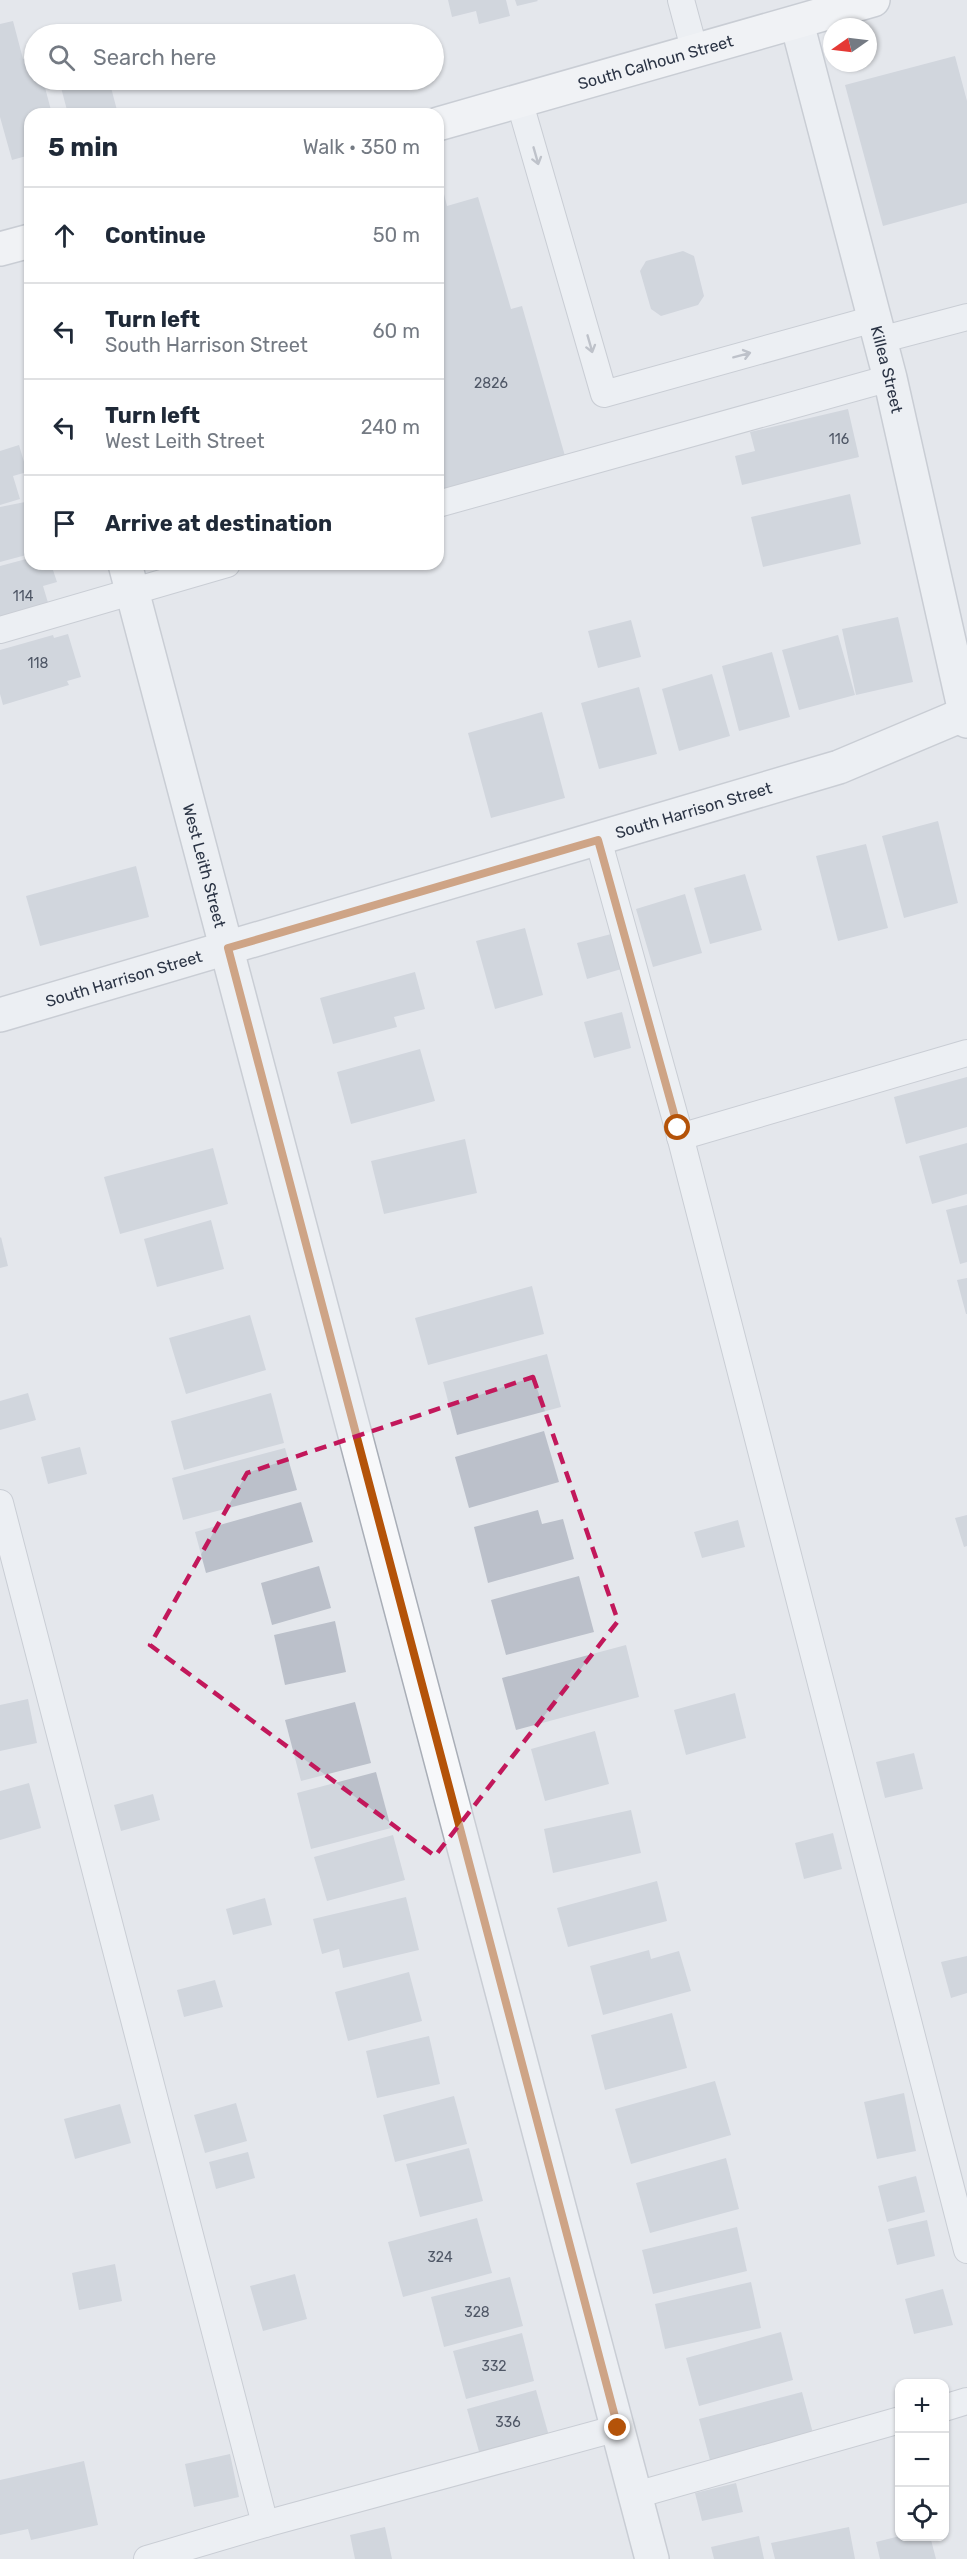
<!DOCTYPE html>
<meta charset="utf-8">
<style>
:root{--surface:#fff;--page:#f2f2f3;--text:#1f2937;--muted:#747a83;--line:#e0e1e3}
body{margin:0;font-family:Rubik,sans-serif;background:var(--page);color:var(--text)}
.controls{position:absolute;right:18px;bottom:18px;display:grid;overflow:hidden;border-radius:12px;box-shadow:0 2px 4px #0004}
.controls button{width:54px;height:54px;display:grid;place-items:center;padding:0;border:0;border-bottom:2px solid var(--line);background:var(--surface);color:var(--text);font:30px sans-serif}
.compass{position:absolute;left:823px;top:18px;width:54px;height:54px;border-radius:50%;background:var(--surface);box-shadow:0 2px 4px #0004;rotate:256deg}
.stop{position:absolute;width:18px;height:18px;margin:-14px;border:4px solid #b45309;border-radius:50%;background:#fff}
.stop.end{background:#b45309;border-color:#fff;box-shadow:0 2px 6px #0008}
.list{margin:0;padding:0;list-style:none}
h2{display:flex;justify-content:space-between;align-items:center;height:78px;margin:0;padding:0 24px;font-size:26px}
h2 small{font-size:20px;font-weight:400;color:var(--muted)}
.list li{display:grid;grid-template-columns:39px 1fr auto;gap:18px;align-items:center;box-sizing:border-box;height:96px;padding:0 24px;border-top:2px solid var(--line)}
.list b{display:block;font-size:22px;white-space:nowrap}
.list p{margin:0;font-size:20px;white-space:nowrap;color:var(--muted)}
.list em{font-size:20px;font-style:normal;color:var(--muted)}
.icon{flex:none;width:33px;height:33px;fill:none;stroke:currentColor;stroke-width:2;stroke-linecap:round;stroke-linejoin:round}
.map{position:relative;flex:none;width:967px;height:2559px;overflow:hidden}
.search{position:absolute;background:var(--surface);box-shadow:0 2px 4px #0004;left:24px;top:24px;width:420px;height:66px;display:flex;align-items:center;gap:15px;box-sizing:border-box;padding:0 21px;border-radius:33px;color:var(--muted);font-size:22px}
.panel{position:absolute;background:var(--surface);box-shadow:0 2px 4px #0004;left:24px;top:108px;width:420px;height:462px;border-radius:18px}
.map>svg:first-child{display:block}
.building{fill:#bbc0ca}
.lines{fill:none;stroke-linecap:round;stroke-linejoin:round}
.lane-casing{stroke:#a9aeb7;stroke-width:28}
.street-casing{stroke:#a9aeb7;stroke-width:36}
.secondary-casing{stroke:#a9aeb7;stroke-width:36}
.lane{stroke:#f7f8fa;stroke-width:26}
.street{stroke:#f7f8fa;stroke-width:33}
.secondary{stroke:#fff;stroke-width:33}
.oneway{stroke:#9196a0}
.route{stroke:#b45309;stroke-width:8}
.marked{fill:none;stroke:#c2185b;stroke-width:4.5;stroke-dasharray:12 8;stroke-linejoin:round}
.labels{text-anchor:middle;stroke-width:6;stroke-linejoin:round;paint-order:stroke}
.number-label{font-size:14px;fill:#4f5766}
.street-label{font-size:16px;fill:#2b3445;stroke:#f4f6f9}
</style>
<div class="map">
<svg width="967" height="2559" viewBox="0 0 967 2559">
<rect width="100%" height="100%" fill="#e4e7ec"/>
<!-- building -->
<g class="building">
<polygon points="448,0 506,0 510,16 479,24 476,11 452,17"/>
<polygon points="515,0 537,0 538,1 517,6"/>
<polygon points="13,21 23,59 34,56 34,80 43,80 52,114 30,114 30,155 12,160 0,117 0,24"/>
<polygon points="955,56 967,101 967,203 883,226 845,85"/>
<polygon points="59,80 109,80 118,114 68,114"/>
<polygon points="444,194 447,206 478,197 511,309 522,306 565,456 438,493 438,196"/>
<polygon points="683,251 694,256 704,296 698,305 661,316 651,309 640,271 646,261"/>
<polygon points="848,409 859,457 742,485 735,456 755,451 750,432"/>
<polygon points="19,445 27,472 13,476 20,499 0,505 0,451"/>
<polygon points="850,494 861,544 763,567 751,517"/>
<polygon points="30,501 30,554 0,562 0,507"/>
<polygon points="30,558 30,564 51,564 57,582 43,586 49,606 0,620 0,566"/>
<polygon points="898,617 913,682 856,695 842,629"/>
<polygon points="631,620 641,657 598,668 588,631"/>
<polygon points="68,634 81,677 67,681 69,685 3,705 0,694 0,650 53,635 54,638"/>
<polygon points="838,635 855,695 799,710 782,650"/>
<polygon points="772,652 790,717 739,731 722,666"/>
<polygon points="712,674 730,736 679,751 662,689"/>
<polygon points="639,687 657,754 599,769 581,703"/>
<polygon points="542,712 565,798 491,818 468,733"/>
<polygon points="938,821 958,903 904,918 882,836"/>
<polygon points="866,844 888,928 838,941 816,856"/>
<polygon points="136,866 149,917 40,946 26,896"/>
<polygon points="745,874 762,930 710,944 694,888"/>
<polygon points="685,894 702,953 653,967 636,909"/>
<polygon points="525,928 543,995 495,1009 476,941"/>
<polygon points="615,933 625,968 587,979 577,943"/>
<polygon points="415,972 425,1009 394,1017 397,1027 333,1044 320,998"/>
<polygon points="622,1012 631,1048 594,1058 584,1022"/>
<polygon points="420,1049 435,1101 351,1124 337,1072"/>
<polygon points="967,1077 967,1127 906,1144 894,1097"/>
<polygon points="465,1139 477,1193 384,1214 371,1161"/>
<polygon points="967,1143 967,1194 932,1204 919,1156"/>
<polygon points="213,1148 228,1204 120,1234 104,1177"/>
<polygon points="967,1205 967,1262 960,1264 946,1210"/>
<polygon points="211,1220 224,1269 157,1287 144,1239"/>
<polygon points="1,1237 8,1266 0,1268 0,1238"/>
<polygon points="967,1278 967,1314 966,1314 957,1280"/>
<polygon points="532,1286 544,1334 428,1365 415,1318"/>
<polygon points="250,1315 266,1370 186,1394 169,1338"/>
<polygon points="547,1354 561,1407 457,1435 443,1382"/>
<polygon points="28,1393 36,1420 0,1430 0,1401"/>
<polygon points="271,1393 284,1443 184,1470 171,1421"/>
<polygon points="544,1431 559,1482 469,1508 455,1457"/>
<polygon points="80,1447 87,1474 48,1484 41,1457"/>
<polygon points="285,1448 297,1490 183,1520 172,1478"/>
<polygon points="301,1502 313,1542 206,1573 195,1532"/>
<polygon points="538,1510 542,1524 563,1519 574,1559 488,1583 474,1527"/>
<polygon points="967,1515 967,1546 964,1547 955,1518"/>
<polygon points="738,1520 745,1547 702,1558 694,1532"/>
<polygon points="319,1566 331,1608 272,1625 261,1583"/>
<polygon points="579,1576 594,1632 506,1655 491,1600"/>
<polygon points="335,1621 346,1672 285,1685 274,1635"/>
<polygon points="626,1645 639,1697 516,1730 502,1678"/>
<polygon points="735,1693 746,1738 686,1755 674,1710"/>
<polygon points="28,1699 37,1743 0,1751 0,1705"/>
<polygon points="355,1702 371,1763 301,1781 285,1720"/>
<polygon points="595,1731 609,1784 545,1801 531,1749"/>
<polygon points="914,1753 923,1789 885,1798 876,1762"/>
<polygon points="376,1772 391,1828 311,1849 297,1793"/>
<polygon points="29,1783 41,1828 0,1840 0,1791"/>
<polygon points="153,1794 160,1820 121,1831 114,1805"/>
<polygon points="631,1810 641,1853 553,1873 544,1829"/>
<polygon points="833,1833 842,1869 804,1879 795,1843"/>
<polygon points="393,1835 405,1880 327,1901 314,1857"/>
<polygon points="657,1881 667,1921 568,1947 557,1908"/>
<polygon points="406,1897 419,1950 343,1968 339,1949 322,1954 313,1919"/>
<polygon points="265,1898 272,1925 233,1935 226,1909"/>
<polygon points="649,1950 651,1959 679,1951 691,1991 603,2015 590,1966"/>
<polygon points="967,1956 967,1993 951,1998 941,1962"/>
<polygon points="409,1972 422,2021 348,2041 335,1992"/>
<polygon points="215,1980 223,2007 184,2017 177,1990"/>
<polygon points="672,2013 687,2068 605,2090 591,2035"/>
<polygon points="429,2036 440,2084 377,2098 366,2051"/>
<polygon points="715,2081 731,2135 631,2164 615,2109"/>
<polygon points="904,2093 916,2151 877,2159 864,2102"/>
<polygon points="454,2096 467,2144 395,2162 383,2115"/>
<polygon points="236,2103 247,2141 205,2153 194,2115"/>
<polygon points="120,2104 131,2143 75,2159 64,2119"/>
<polygon points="469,2148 483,2201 420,2217 406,2164"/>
<polygon points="248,2152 255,2178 216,2189 209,2162"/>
<polygon points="726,2158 739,2209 650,2233 636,2183"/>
<polygon points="916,2176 925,2212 887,2222 878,2186"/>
<polygon points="477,2218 492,2273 403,2297 388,2242"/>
<polygon points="927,2220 935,2256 897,2265 888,2229"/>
<polygon points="737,2227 747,2271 653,2294 642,2250"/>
<polygon points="115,2264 122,2301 79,2310 72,2273"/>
<polygon points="295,2274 307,2319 263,2331 250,2286"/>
<polygon points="510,2277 523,2326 444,2347 431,2297"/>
<polygon points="751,2282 761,2328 665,2349 655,2304"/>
<polygon points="943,2289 953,2325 914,2334 905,2299"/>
<polygon points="781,2332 793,2380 699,2406 686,2358"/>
<polygon points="522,2333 534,2381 466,2399 453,2351"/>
<polygon points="536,2390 549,2436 480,2455 467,2409"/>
<polygon points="802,2392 814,2437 711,2464 699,2419"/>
<polygon points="230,2454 239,2497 194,2507 185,2464"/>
<polygon points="84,2461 98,2525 31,2540 28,2529 0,2535 0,2480"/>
<polygon points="736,2483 743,2512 702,2521 695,2493"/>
<polygon points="385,2527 392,2559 355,2559 350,2535"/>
<polygon points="849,2527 855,2559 775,2559 771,2543"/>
<polygon points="759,2536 764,2559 714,2559 711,2547"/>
<polygon points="900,2536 930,2536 936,2559 880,2559 876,2542"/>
</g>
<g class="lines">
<defs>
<g id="lane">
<polyline points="681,0 695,52"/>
<polyline points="519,100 604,394 874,319"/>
<polyline points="880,340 967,317"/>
<polyline points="438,504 890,378"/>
<polyline points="0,630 227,564"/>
<polyline points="598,839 678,1128 967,2250"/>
<polyline points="680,1137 967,1053"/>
<polyline points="0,1503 265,2524 147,2559"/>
<polyline points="944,2408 967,2401"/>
<polyline points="636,2495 900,2420"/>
<polyline points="265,2524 618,2428"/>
</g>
<g id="street">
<path id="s1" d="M797 23 890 378 967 721"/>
<path id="s2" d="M125 564 652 2559"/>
<path id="s3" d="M0 1015 839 767 967 713"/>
</g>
<g id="secondary">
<path id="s4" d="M438 124 873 0"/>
<polyline points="0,249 30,241"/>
</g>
</defs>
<!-- lane casing -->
<use href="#lane" class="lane-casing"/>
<!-- street casing -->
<use href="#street" class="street-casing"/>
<!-- secondary casing -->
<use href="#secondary" class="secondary-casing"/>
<!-- lane -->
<use href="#lane" class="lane"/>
<!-- street -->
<use href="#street" class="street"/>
<!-- secondary -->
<use href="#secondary" class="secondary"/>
</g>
<!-- one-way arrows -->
<defs><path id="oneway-shaft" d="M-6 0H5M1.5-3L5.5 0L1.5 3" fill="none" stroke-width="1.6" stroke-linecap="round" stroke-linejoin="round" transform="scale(1.5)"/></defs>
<g class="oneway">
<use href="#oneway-shaft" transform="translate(536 156) rotate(74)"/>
<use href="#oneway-shaft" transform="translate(590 344) rotate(74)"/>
<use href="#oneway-shaft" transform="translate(742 355) rotate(-15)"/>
</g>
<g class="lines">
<!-- route -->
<polyline class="route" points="618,2428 228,948 598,840 678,1128"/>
</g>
<!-- marked area -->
<path d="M0 0H967V2559H0ZM533 1377 618 1621 435 1856 150 1645 247 1473Z" fill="#e4e7ec" fill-opacity=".55" fill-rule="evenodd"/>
<path class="marked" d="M533 1377 618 1621 435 1856 150 1645 247 1473Z"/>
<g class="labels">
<!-- number labels -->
<g class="number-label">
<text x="491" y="388">2826</text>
<text x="839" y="444">116</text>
<text x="23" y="601">114</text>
<text x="38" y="668">118</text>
<text x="440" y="2262">324</text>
<text x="477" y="2317">328</text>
<text x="494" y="2371">332</text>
<text x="508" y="2427">336</text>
</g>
<!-- street labels -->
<g class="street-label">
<text dy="6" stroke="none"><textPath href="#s4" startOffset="226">South Calhoun Street</textPath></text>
<text dy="6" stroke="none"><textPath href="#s1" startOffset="358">Killea Street</textPath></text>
<text dy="6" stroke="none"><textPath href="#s3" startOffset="723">South Harrison Street</textPath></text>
<text dy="6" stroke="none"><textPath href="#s2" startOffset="312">West Leith Street</textPath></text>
<text dy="6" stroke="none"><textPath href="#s3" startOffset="129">South Harrison Street</textPath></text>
</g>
</g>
</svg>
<div class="controls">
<button>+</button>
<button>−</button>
<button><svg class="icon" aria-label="locate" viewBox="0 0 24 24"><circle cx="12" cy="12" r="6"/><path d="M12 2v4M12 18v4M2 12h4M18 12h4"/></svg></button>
</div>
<svg class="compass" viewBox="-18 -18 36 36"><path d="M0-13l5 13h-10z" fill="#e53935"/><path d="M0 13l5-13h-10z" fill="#747a83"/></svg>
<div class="stop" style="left:678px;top:1128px"></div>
<div class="stop end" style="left:618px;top:2428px"></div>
<div class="search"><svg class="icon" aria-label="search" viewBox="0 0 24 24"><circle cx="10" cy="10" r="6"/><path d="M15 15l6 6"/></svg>Search here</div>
<section class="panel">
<h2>5 min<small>Walk · 350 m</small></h2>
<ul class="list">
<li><svg class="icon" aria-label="ahead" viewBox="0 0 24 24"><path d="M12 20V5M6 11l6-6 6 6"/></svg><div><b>Continue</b></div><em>50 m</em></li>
<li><svg class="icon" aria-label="left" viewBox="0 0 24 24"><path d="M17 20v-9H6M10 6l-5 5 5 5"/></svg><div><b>Turn left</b><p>South Harrison Street</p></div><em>60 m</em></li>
<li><svg class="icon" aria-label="left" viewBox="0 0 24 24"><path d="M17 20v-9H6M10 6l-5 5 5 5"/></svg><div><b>Turn left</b><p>West Leith Street</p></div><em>240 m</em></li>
<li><svg class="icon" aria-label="arrive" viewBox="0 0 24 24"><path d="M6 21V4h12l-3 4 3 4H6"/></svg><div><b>Arrive at destination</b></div></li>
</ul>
</section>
</div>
